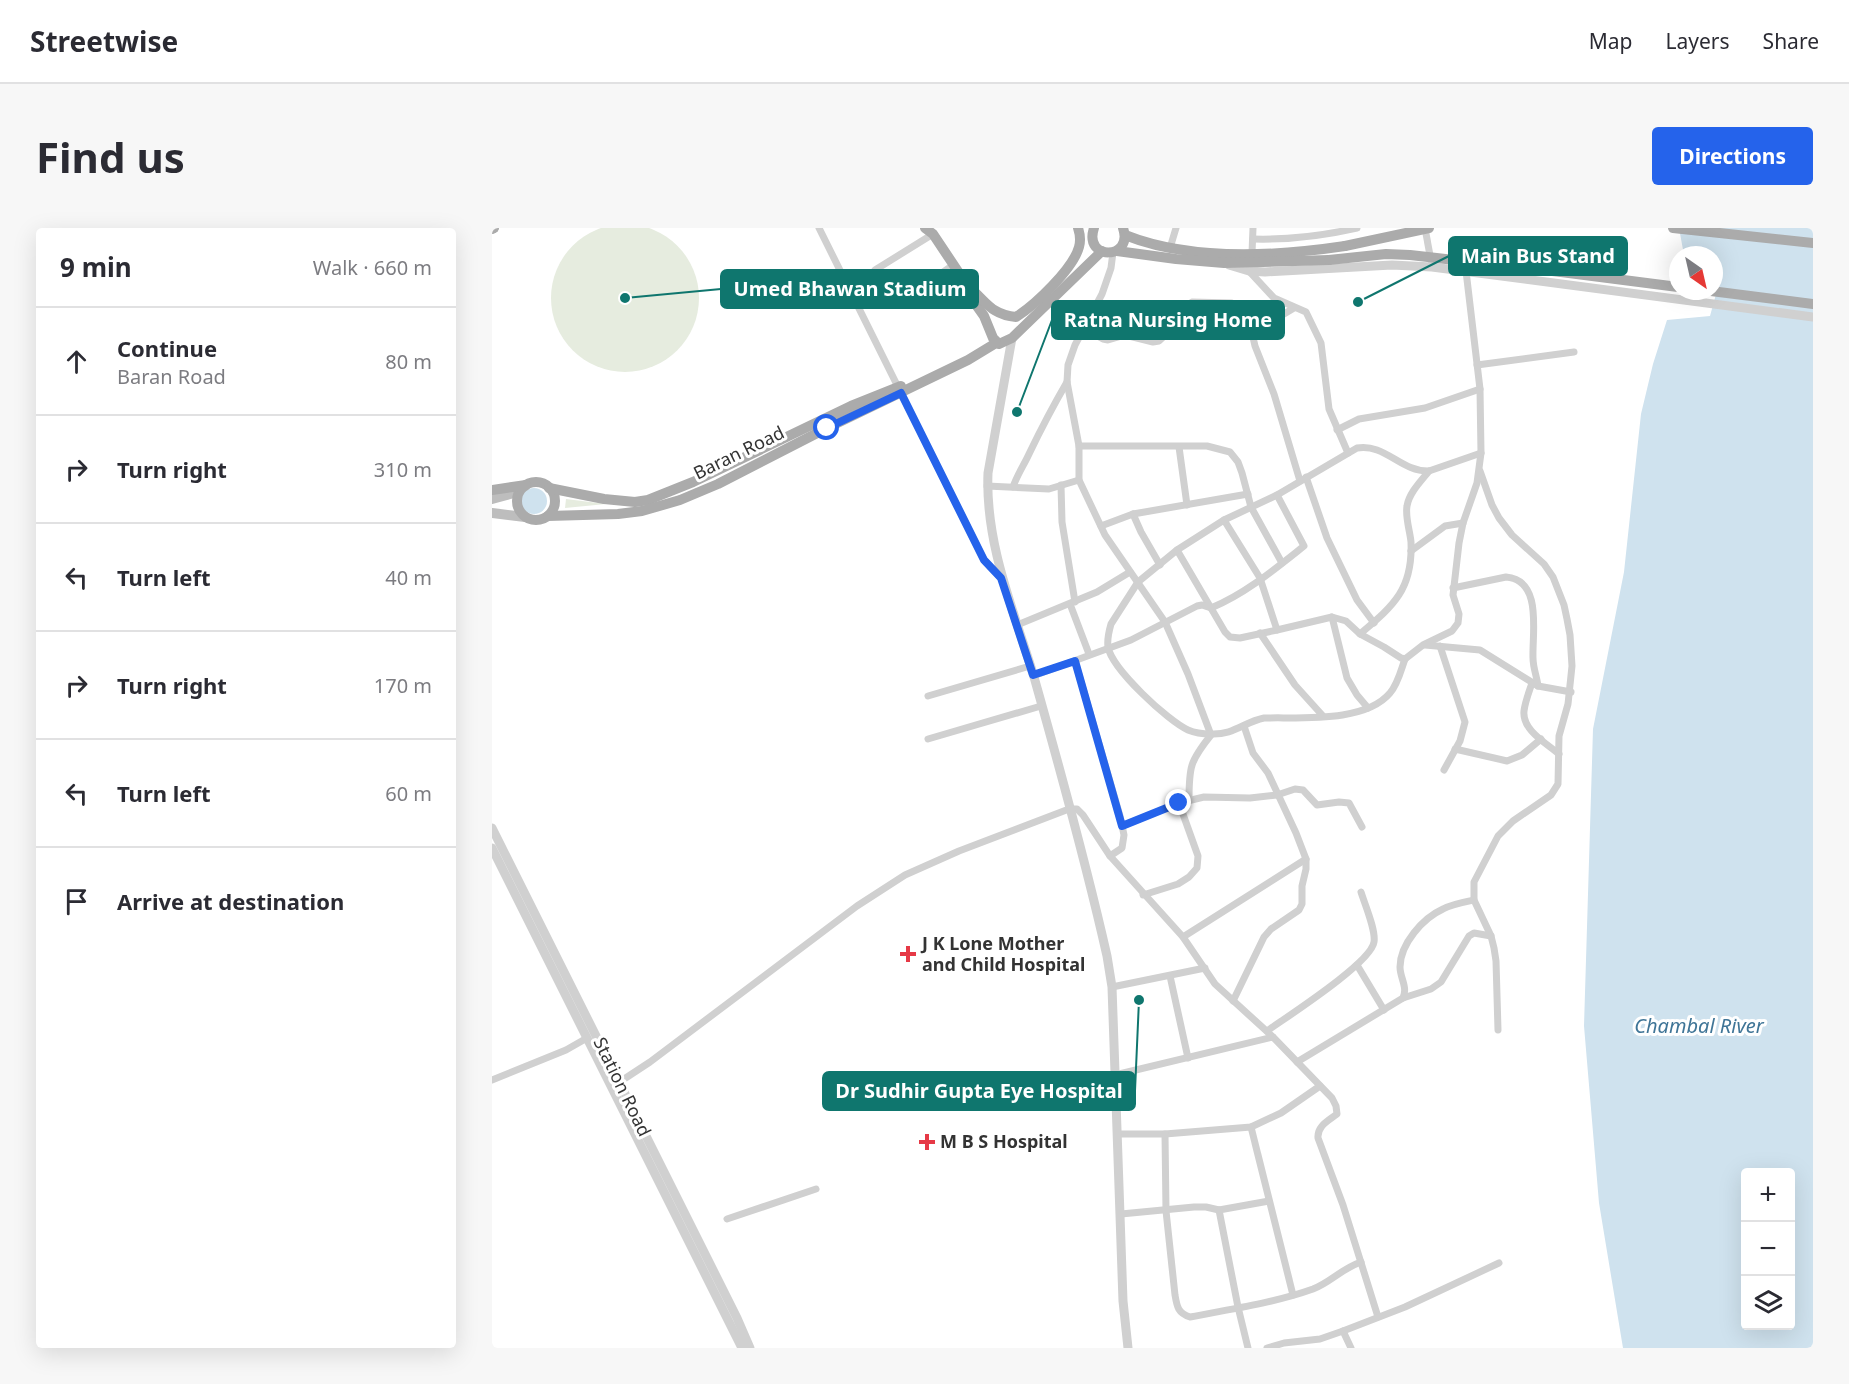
<!DOCTYPE html>
<meta charset="utf-8">
<style>
:root{--surface:#fff;--page:#f7f7f7;--text:#2b2b33;--muted:#7c7c81;--line:#e1e1e2;--accent:#2563eb}
body{margin:0;font-family:"Noto Sans",sans-serif;background:var(--page);color:var(--text)}
.controls{position:absolute;right:18px;bottom:18px;display:grid;overflow:hidden;border-radius:6px;box-shadow:0 6px 24px #0002}
.controls button{width:54px;height:54px;display:grid;place-items:center;padding:0;border:0;border-bottom:2px solid var(--line);background:var(--surface);color:var(--text);font:30px sans-serif}
.compass{position:absolute;left:1177px;top:18px;width:54px;height:54px;border-radius:50%;background:var(--surface);box-shadow:0 6px 24px #0002;rotate:146deg}
.stop{position:absolute;width:18px;height:18px;margin:-14px;border:4px solid #2563eb;border-radius:50%;background:#fff}
.stop.end{background:#2563eb;border-color:#fff;box-shadow:0 2px 6px #0008}
.list{margin:0;padding:0;list-style:none}
h2{display:flex;justify-content:space-between;align-items:center;height:78px;margin:0;padding:0 24px;font-size:26px}
h2 small{font-size:20px;font-weight:400;color:var(--muted)}
.list li{display:grid;grid-template-columns:39px 1fr auto;gap:18px;align-items:center;box-sizing:border-box;height:108px;padding:0 24px;border-top:2px solid var(--line)}
.list b{display:block;font-size:22px;white-space:nowrap}
.list p{margin:0;font-size:20px;white-space:nowrap;color:var(--muted)}
.list em{font-size:20px;font-style:normal;color:var(--muted)}
.icon{flex:none;width:33px;height:33px;fill:none;stroke:currentColor;stroke-width:2;stroke-linecap:round;stroke-linejoin:round}
.map{position:relative;flex:none;width:1321px;height:1120px;overflow:hidden;border-radius:6px}
header{display:flex;align-items:center;gap:36px;box-sizing:border-box;height:84px;padding:0 30px;background:var(--surface);border-bottom:2px solid var(--line)}
header strong{font-size:28px}
nav{display:flex;gap:33px;margin-inline-start:auto;font-size:21px}
.intro{display:flex;align-items:center;justify-content:space-between;box-sizing:border-box;height:144px;padding:0 36px}
h1{margin:0;font-size:42px}
.button{padding:15px 27px;border-radius:6px;background:var(--accent);color:#fff;font-size:21px;font-weight:700}
main{display:flex;gap:36px;padding:0 36px}
aside{flex:1;background:var(--surface);border-radius:6px;box-shadow:0 6px 24px #0002}
.map>svg:first-child{display:block}
.green{fill:#e6ecdf}
.water{fill:#cfe2ee;fill-rule:evenodd}
.lines{fill:none;stroke-linecap:round;stroke-linejoin:round}
.minor{stroke:#d0d0d0;stroke-width:7}
.tertiary{stroke:#d0d0d0;stroke-width:9}
.secondary{stroke:#bdbdbd;stroke-width:10}
.primary{stroke:#ababab;stroke-width:10}
.primary-bridge{stroke:#ababab;stroke-width:10}
.route{stroke:#2563eb;stroke-width:8}
.poi-dot{fill:#e63946;stroke:#fff;stroke-width:2}
.labels{text-anchor:middle;stroke-width:6;stroke-linejoin:round;paint-order:stroke}
.street-label{font-size:18px;fill:#333;stroke:#fff}
.poi-label{font-size:18px;font-weight:bold;fill:#333;stroke:#fff;text-anchor:start}
.water-label{font-size:20px;font-style:italic;fill:#3f7597;stroke:#fff}
.leader{fill:none;stroke:#0f766e;stroke-width:2}
.callout-dot{fill:#0f766e;stroke:#fff;stroke-width:2}
.callout{fill:#0f766e;stroke:#0f766e;stroke-width:2}
.callout-label{font-size:20px;text-anchor:middle;font-weight:bold;fill:#fff}
</style>
<header>
<strong>Streetwise</strong>
<nav><a>Map</a><a>Layers</a><a>Share</a></nav>
</header>
<div class="intro"><h1>Find us</h1><a class="button">Directions</a></div>
<main>
<aside>
<h2>9 min<small>Walk · 660 m</small></h2>
<ul class="list">
<li><svg class="icon" aria-label="ahead" viewBox="0 0 24 24"><path d="M12 20V5M6 11l6-6 6 6"/></svg><div><b>Continue</b><p>Baran Road</p></div><em>80 m</em></li>
<li><svg class="icon" aria-label="right" viewBox="0 0 24 24"><path d="M7 20v-9h11M14 6l5 5-5 5"/></svg><div><b>Turn right</b></div><em>310 m</em></li>
<li><svg class="icon" aria-label="left" viewBox="0 0 24 24"><path d="M17 20v-9H6M10 6l-5 5 5 5"/></svg><div><b>Turn left</b></div><em>40 m</em></li>
<li><svg class="icon" aria-label="right" viewBox="0 0 24 24"><path d="M7 20v-9h11M14 6l5 5-5 5"/></svg><div><b>Turn right</b></div><em>170 m</em></li>
<li><svg class="icon" aria-label="left" viewBox="0 0 24 24"><path d="M17 20v-9H6M10 6l-5 5 5 5"/></svg><div><b>Turn left</b></div><em>60 m</em></li>
<li><svg class="icon" aria-label="arrive" viewBox="0 0 24 24"><path d="M6 21V4h12l-3 4 3 4H6"/></svg><div><b>Arrive at destination</b></div></li>
</ul>
</aside>
<div class="map">
<svg width="1321" height="1120" viewBox="0 0 1321 1120">
<rect width="100%" height="100%" fill="#fff"/>
<!-- green -->
<g class="green">
<circle cx="133" cy="70" r="74"/>
<polygon points="74,271 114,276 73,280"/>
</g>
<!-- water -->
<g class="water">
<path d="M1187 0H1321V1120H1131L1107 975 1092 798 1101 501 1132 344 1149 186 1161 136 1175 92 1218 88 1226 59 1222 56V27H1192ZM1254 944H1298V1098H1254Z"/>
<circle cx="42" cy="273" r="13"/>
</g>
<g class="lines">
<!-- minor -->
<g class="minor">
<polyline points="327,0 492,332 509,350"/>
<polyline points="933,0 939,33"/>
<polyline points="441,6 383,42 398,72 405,75 411,72 461,37"/>
<path d="M761 11C797 12 830 8 865 0"/>
<polyline points="678,20 684,0"/>
<path d="M621 24 619 40 610 66 583 117 576 137 575 154 587 218V252L613 307 673 394 696 446 719 507C698 533 697 539 697 572"/>
<polyline points="760,25 761,0"/>
<polyline points="757,43 782,70 814,84 829,115 837,181 856,225"/>
<polyline points="755,83 763,118 782,166 808,253"/>
<polyline points="592,101 611,111 616,112 633,107 661,114 667,113 683,98 690,81 700,74 740,75 771,91 792,86 802,80"/>
<polyline points="985,137 1082,124"/>
<polyline points="845,202 867,191 933,180 988,161"/>
<polyline points="587,218 715,218 738,224 746,234 750,245 759,279 790,335"/>
<polyline points="687,219 695,277"/>
<polyline points="988,243 1000,277 1007,290 1020,307 1052,336 1061,349 1072,377 1075,391 1078,407 1080,438 1076,476 1067,508 1066,556 1059,567 1021,593 1006,608 982,654 982,672 999,708 1002,720 1004,733 1006,802"/>
<polyline points="814,249 835,310 865,372 882,395"/>
<polyline points="569,257 570,294 583,374"/>
<polyline points="495,258 557,261 587,252"/>
<path d="M521 259C525 247 532 237 537 226 549 201 561 178 575 154"/>
<polyline points="641,286 649,304 668,337"/>
<polyline points="732,292 768,350 785,402 840,389 854,393 868,406 892,419 909,430 913,431 931,417 960,403 966,395 967,386 961,367 967,315 971,295 985,255 989,225 988,161 974,43"/>
<polyline points="609,298 641,286 756,266"/>
<polyline points="685,322 733,404 738,409 748,410 785,402"/>
<polyline points="919,323 953,298 971,295"/>
<path d="M961 360 1014 349C1051 352 1040 405 1041 430 1041 440 1045 449 1046 458"/>
<polyline points="578,376 597,426"/>
<polyline points="840,389 855,450 865,467 876,480"/>
<polyline points="525,397 605,364 638,344"/>
<polyline points="768,405 803,457 831,488"/>
<path d="M868 406C901 378 921 362 919 314 918 303 913 289 915 278 917 265 929 253 937 243"/>
<polyline points="933,417 988,422 1046,458 1079,464"/>
<polyline points="948,418 973,494 968,513 952,542"/>
<path d="M913 431C909 442 906 456 898 465 873 495 808 489 772 490 752 494 742 507 719 506 712 506 703 505 696 502 676 493 620 441 616 419 615 412 617 403 619 396L646 354 685 322 732 292 785 267 865 220C893 215 909 244 937 243L989 225"/>
<polyline points="583,433 628,588 632,607 630,620 618,628"/>
<path d="M541 448 639 412 705 378 710 377 719 380C753 366 783 341 812 318L785 267"/>
<path d="M1040 455C1037 464 1033 474 1032 483 1030 502 1054 515 1067 526"/>
<polyline points="436,468 538,438"/>
<polyline points="436,511 549,478"/>
<polyline points="963,521 1015,533 1030,527 1049,511"/>
<polyline points="630,598 687,575 712,569 758,570 785,567 803,561 811,562 825,577 847,574 857,575 870,599"/>
<polyline points="651,667 686,656 697,649 705,640 706,628 687,575"/>
<polyline points="691,709 814,631"/>
<polyline points="865,737 892,782"/>
<polyline points="678,748 696,830"/>
<polyline points="620,759 713,740"/>
<polyline points="911,770 939,761 949,754 977,708 982,705 999,708"/>
<polyline points="741,773 772,709 779,701 807,682 810,676 810,658 814,641 814,631 804,605 776,545 761,525 752,498"/>
<path d="M775 803C796 788 879 735 882 714 884 702 873 677 869 664"/>
<path d="M805 834 911 770C916 759 908 750 908 739 908 716 931 690 951 681 960 676 972 674 982 672"/>
<polyline points="623,847 781,809"/>
<polyline points="0,852 74,822 95,810"/>
<path d="M126 855 158 834 365 678 413 647 467 623 577 581H585L591 587 618 628 691 709 723 756 781 809 840 870 844 878 845 886C836 893 825 898 826 910L851 977 886 1089"/>
<polyline points="759,899 801,1067"/>
<polyline points="626,906 673,906 759,899 789,885 828,858"/>
<path d="M673 906 674 983 683 1067C685 1079 686 1085 698 1089 738 1081 782 1075 821 1061 839 1054 849 1041 869 1034"/>
<polyline points="727,982 746,1079 756,1120"/>
<polyline points="629,986 702,979 714,979 727,982 777,973"/>
<polyline points="235,991 324,961"/>
<polyline points="851,1103 859,1120"/>
<polyline points="775,1120 792,1115 828,1111 851,1103 913,1079 1007,1035"/>
</g>
<!-- tertiary -->
<g class="tertiary">
<polyline points="737,37 757,43 773,44 900,37 940,39 1321,89"/>
<path d="M520 110 496 245C493 316 522 383 542 449 568 541 594 635 615 728L620 759 631 1073 636 1120"/>
<polyline points="0,600 245,1090 258,1120"/>
<polyline points="0,620 250,1120"/>
</g>
<!-- secondary -->
<g class="secondary">
<polyline points="0,271 18,266 33,258"/>
<polyline points="0,285 33,289"/>
</g>
<!-- primary -->
<g class="primary">
<polyline points="433,0 441,6 475,57 480,71 492,88 501,110 507,116 520,110 610,23"/>
<path d="M602 0C591 33 642 32 631 0"/>
<polyline points="1181,0 1321,15"/>
<polyline points="0,1 2,0"/>
<path d="M633 7C698 33 786 28 853 18"/>
<polyline points="625,23 684,31 732,35 837,32"/>
<polyline points="1069,44 1186,59"/>
<path d="M476 58C494 73 499 87 524 89 543 77 581 41 587 19 589 12 588 6 586 0"/>
<polyline points="1219,63 1321,76"/>
<circle cx="44" cy="273" r="19"/>
<polyline points="57,260 112,271 143,274 156,272 201,254 359,178 409,158"/>
<polyline points="0,262 34,257"/>
<polyline points="56,288 126,286 150,283 188,272 226,256 335,200 476,132 504,115"/>
</g>
<!-- primary-bridge -->
<g class="primary-bridge">
<polyline points="853,18 937,0"/>
<polyline points="837,32 894,26 918,27 1069,44"/>
</g>
</g>
<g class="lines">
<!-- route -->
<polyline class="route" points="335,200 409,165 492,332 509,350 541,447 583,433 630,598 687,575"/>
</g>
<!-- markers -->
<g class="poi-dot">
<path d="M413 717h6v6h6v6h-6v6h-6v-6h-6v-6h6z"/>
<path d="M432 905h6v6h6v6h-6v6h-6v-6h-6v-6h6z"/>
</g>
<g class="labels">
<!-- street labels -->
<g class="street-label">
<text transform="translate(247 225) rotate(-26)" y="6">Baran Road</text>
<text transform="translate(130 859) rotate(64)" y="6">Station Road</text>
</g>
<!-- poi labels -->
<g class="poi-label">
<text x="430" y="722">J K Lone Mother<tspan x="430" dy="21">and Child Hospital</tspan></text>
<text x="448" y="920">M B S Hospital</text>
</g>
<!-- water labels -->
<g class="water-label">
<text x="1207" y="805">Chambal River</text>
</g>
</g>
<!-- callouts -->
<path class="leader" d="M866 74L957 28M133 70L229 61M525 184L560 92M647 772L643 863"/>
<g class="callout-dot">
<circle cx="866" cy="74" r="6"/>
<circle cx="133" cy="70" r="6"/>
<circle cx="525" cy="184" r="6"/>
<circle cx="647" cy="772" r="6"/>
</g>
<g class="callout">
<rect x="957" y="9" width="178" height="38" rx="6"/>
<rect x="229" y="42" width="257" height="38" rx="6"/>
<rect x="560" y="73" width="232" height="38" rx="6"/>
<rect x="331" y="844" width="312" height="38" rx="6"/>
</g>
<g class="callout-label">
<text x="1046" y="35">Main Bus Stand</text>
<text x="358" y="68">Umed Bhawan Stadium</text>
<text x="676" y="99">Ratna Nursing Home</text>
<text x="487" y="870">Dr Sudhir Gupta Eye Hospital</text>
</g>
</svg>
<div class="controls">
<button>+</button>
<button>−</button>
<button><svg class="icon" aria-label="layers" viewBox="0 0 24 24"><path d="M12 4l9 5-9 5-9-5zM3 14l9 5 9-5"/></svg></button>
</div>
<svg class="compass" viewBox="-18 -18 36 36"><path d="M0-13l5 13h-10z" fill="#e53935"/><path d="M0 13l5-13h-10z" fill="#7c7c81"/></svg>
<div class="stop" style="left:335px;top:200px"></div>
<div class="stop end" style="left:687px;top:575px"></div>
</div>
</main>
